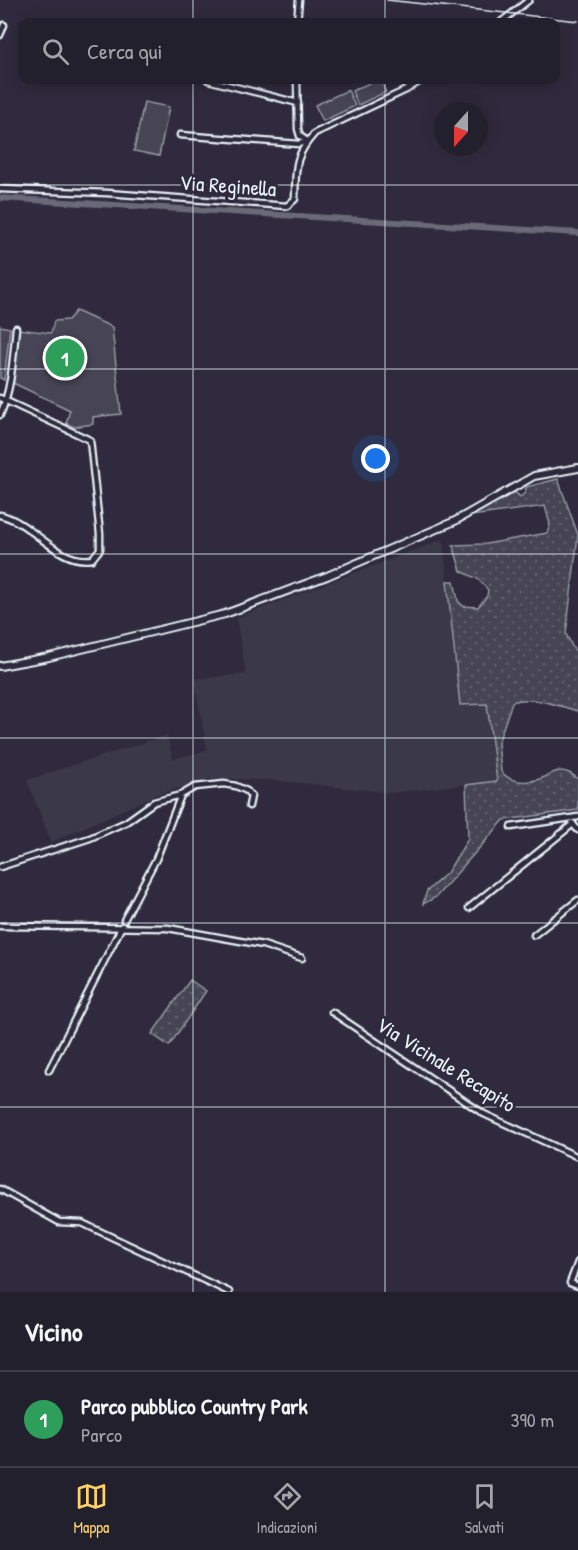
<!DOCTYPE html>
<html lang="it">
<style>
:root{--surface:#23202e;--page:#2b2836;--text:#f1f3f6;--muted:#a3a3aa;--line:#403e4a;--accent:#ffd166}
body{margin:0;font-family:"Patrick Hand",sans-serif;background:var(--page);color:var(--text)}
.compass{position:absolute;left:434px;top:102px;width:54px;height:54px;border-radius:50%;background:var(--surface);box-shadow:0 3px 15px #0003;rotate:201deg}
.you{position:absolute;left:376px;top:459px;width:21px;height:21px;margin:-15px;border:4px solid #fff;border-radius:50%;background:#1a73e8;box-shadow:0 0 0 9px #1a73e833}
.badge{display:grid;place-items:center;width:39px;height:39px;border-radius:50%;background:var(--accent);color:#fff;font-size:20px;font-weight:700}
.pin{position:absolute;translate:-50% -50%;border:3px solid #fff;box-shadow:0 2px 6px #0006}
.list{margin:0;padding:0;list-style:none}
h2{display:flex;justify-content:space-between;align-items:center;height:78px;margin:0;padding:0 24px;font-size:26px}
h2 small{font-size:20px;font-weight:400;color:var(--muted)}
.list li{display:grid;grid-template-columns:39px 1fr auto;gap:18px;align-items:center;box-sizing:border-box;height:96px;padding:0 24px;border-top:2px solid var(--line)}
.list b{display:block;font-size:22px;white-space:nowrap}
.list p{margin:0;font-size:20px;white-space:nowrap;color:var(--muted)}
.list em{font-size:20px;font-style:normal;color:var(--muted)}
.icon{flex:none;width:33px;height:33px;fill:none;stroke:currentColor;stroke-width:2;stroke-linecap:round;stroke-linejoin:round}
.map{position:relative;flex:none;width:578px;height:1292px;overflow:hidden}
.search{position:absolute;background:var(--surface);box-shadow:0 3px 15px #0003;left:18px;right:18px;top:18px;height:66px;display:flex;align-items:center;gap:15px;box-sizing:border-box;padding:0 21px;border-radius:12px;color:var(--muted);font-size:22px}
.sheet{height:174px;background:var(--surface)}
nav{display:flex;justify-content:space-around;align-items:center;box-sizing:border-box;height:84px;border-top:2px solid var(--line);background:var(--surface);font-size:16px;color:var(--muted)}
nav a{display:grid;justify-items:center;gap:3px}
nav .on{color:var(--accent)}
.map>svg:first-child{display:block}
.built{fill:#3b3749}
.grass{fill:url(#grass-dots);stroke:#979aa6;stroke-width:1.5}
.park{fill:#464455;stroke:#979aa6;stroke-width:1.5}
.lines{fill:none;stroke-linecap:round;stroke-linejoin:round}
.canal{stroke:#696978;stroke-width:6}
.street-casing{stroke:#e8f1f8;stroke-width:9}
.secondary-casing{stroke:#e8f1f8;stroke-width:10}
.street{stroke:#2f2a3d;stroke-width:4.5}
.secondary{stroke:#2f2a3d;stroke-width:6}
.rail{stroke:#e8f1f8;stroke-width:1.5}
.grid{fill:none;stroke:#e8f1f8;stroke-width:1.5;stroke-opacity:0.55}
.labels{text-anchor:middle;stroke-width:6;stroke-linejoin:round;paint-order:stroke}
.street-label{font-size:21px;fill:#e8f1f8;stroke:#2f2a3d}
</style>
<div class="map">
<svg width="578" height="1292" viewBox="0 0 578 1292">
<defs>
<pattern id="grass-dots" width="8" height="8" patternUnits="userSpaceOnUse" patternTransform="scale(1.5)"><rect width="8" height="8" fill="#464455"/><path d="M2 2h.1M6 6h.1" fill="none" stroke="#615f6e" stroke-width="1.8" stroke-linecap="round"/></pattern>
</defs>
<rect width="100%" height="100%" fill="#2f2a3d"/>
<filter id="ink" filterUnits="userSpaceOnUse"><feTurbulence type="fractalNoise" baseFrequency=".0167" numOctaves="2"/><feDisplacementMap in="SourceGraphic" scale="12" xChannelSelector="R" yChannelSelector="G"/><feConvolveMatrix kernelMatrix="1 2 1 2 8 2 1 2 1" color-interpolation-filters="sRGB"/></filter>
<g filter="url(#ink)">
<!-- built -->
<polygon class="built" points="443,539 460,705 487,704 497,781 392,793 271,780 211,779 159,794 51,842 27,780 167,735 173,759 207,750 194,679 246,674 236,618"/>
<!-- grass -->
<g class="grass">
<path d="M558 479 578 535 566 634 574 650 578 651V711C558 706 533 695 512 702L498 743 501 771C511 785 533 783 547 776 552 774 555 770 561 771 568 771 573 775 578 779V810L504 820 436 897 423 904 427 891 447 873 468 839 466 785 497 781 487 704 460 705 447 581H454L458 601 463 606 478 607 487 596 488 590 478 579 461 571 453 545 486 544 547 533 550 524 545 506 471 516 515 492 520 497 525 493 526 487Z"/>
<polygon points="190,980 206,991 169,1046 152,1034"/>
</g>
<!-- park -->
<g class="park">
<polygon points="376,80 380,80 386,92 358,105 352,91"/>
<polygon points="348,90 355,106 323,121 315,105"/>
<polygon points="144,102 169,107 159,156 134,151"/>
<polygon points="76,311 112,327 121,414 93,417 93,424 74,427 66,423 70,410 13,383 18,329 51,333 54,321 68,320"/>
<polygon points="0,326 10,328 4,380 0,378"/>
</g>
<g class="lines">
<!-- canal -->
<polyline class="canal" points="0,198 578,233"/>
<defs>
<g id="street">
<polyline points="297,22 299,0"/>
<polyline points="501,22 529,0"/>
<polyline points="0,35 4,25"/>
<polyline points="208,80 298,103"/>
<polyline points="297,80 298,129 300,136 307,141"/>
<polyline points="180,135 299,144 307,141"/>
<path d="M0 189 107 193 287 206 295 199C296 169 293 157 315 133L406 90 422 80"/>
<path d="M0 398 90 440 100 534V549L92 559C57 565 33 522 0 515"/>
<path d="M0 415C12 388 13 358 16 328"/>
<polyline points="572,823 578,830"/>
<polyline points="511,827 578,817"/>
<polyline points="0,867 90,838 126,822 154,802 181,795 195,787 224,784 236,786 247,791 251,796 249,806"/>
<polyline points="469,908 573,824"/>
<polyline points="124,920 156,859 181,795"/>
<polyline points="0,926 168,928 263,945 302,958"/>
<polyline points="534,935 578,900"/>
<polyline points="332,1012 484,1114 578,1157"/>
<polyline points="49,1070 122,926"/>
<polyline points="0,1189 59,1222 82,1223 229,1292"/>
<polyline points="578,1262 570,1283 578,1286"/>
</g>
<polyline id="secondary" points="0,666 49,657 225,614 327,576 455,521 534,476 578,468"/>
</defs>
<!-- street casing -->
<use href="#street" class="street-casing"/>
<!-- secondary casing -->
<use href="#secondary" class="secondary-casing"/>
<!-- street -->
<use href="#street" class="street"/>
<!-- secondary -->
<use href="#secondary" class="secondary"/>
<!-- rail -->
<polyline class="rail" points="387,0 578,21"/>
</g>
</g>
<!-- grid -->
<path class="grid" d="M193 0V22M385 0V22M193 80V1292M385 80V1292M0 185H578M0 369H578M0 554H578M0 738H578M0 923H578M0 1107H578"/>
<g class="labels">
<!-- street labels -->
<g class="street-label">
<text transform="translate(228 186) rotate(4)" y="7">Via Reginella</text>
<text transform="translate(446 1065) rotate(32)" y="7">Via Vicinale Recapito</text>
</g>
</g>
</svg>
<svg class="compass" viewBox="-18 -18 36 36"><path d="M0-13l5 13h-10z" fill="#e53935"/><path d="M0 13l5-13h-10z" fill="#a3a3aa"/></svg>
<div class="you"></div>
<div class="pin badge" style="left:65px;top:358px;background:#2e9e5b">1</div>
<div class="search"><svg class="icon" aria-label="search" viewBox="0 0 24 24"><circle cx="10" cy="10" r="6"/><path d="M15 15l6 6"/></svg>Cerca qui</div>
</div>
<section class="sheet">
<h2>Vicino<small></small></h2>
<ul class="list">
<li><span class="badge" style="background:#2e9e5b">1</span><div><b>Parco pubblico Country Park</b><p>Parco</p></div><em>390 m</em></li>
</ul>
</section>
<nav>
<a class="on"><svg class="icon" aria-label="map" viewBox="0 0 24 24"><path d="M3 6l6-2 6 2 6-2v14l-6 2-6-2-6 2zM9 4v14M15 6v14"/></svg>Mappa</a>
<a><svg class="icon" aria-label="directions" viewBox="0 0 24 24"><path d="M12 3l9 9-9 9-9-9zM9 14v-3h6M13 9l2 2-2 2"/></svg>Indicazioni</a>
<a><svg class="icon" aria-label="saved" viewBox="0 0 24 24"><path d="M7 4h10v16l-5-4-5 4z"/></svg>Salvati</a>
</nav>
